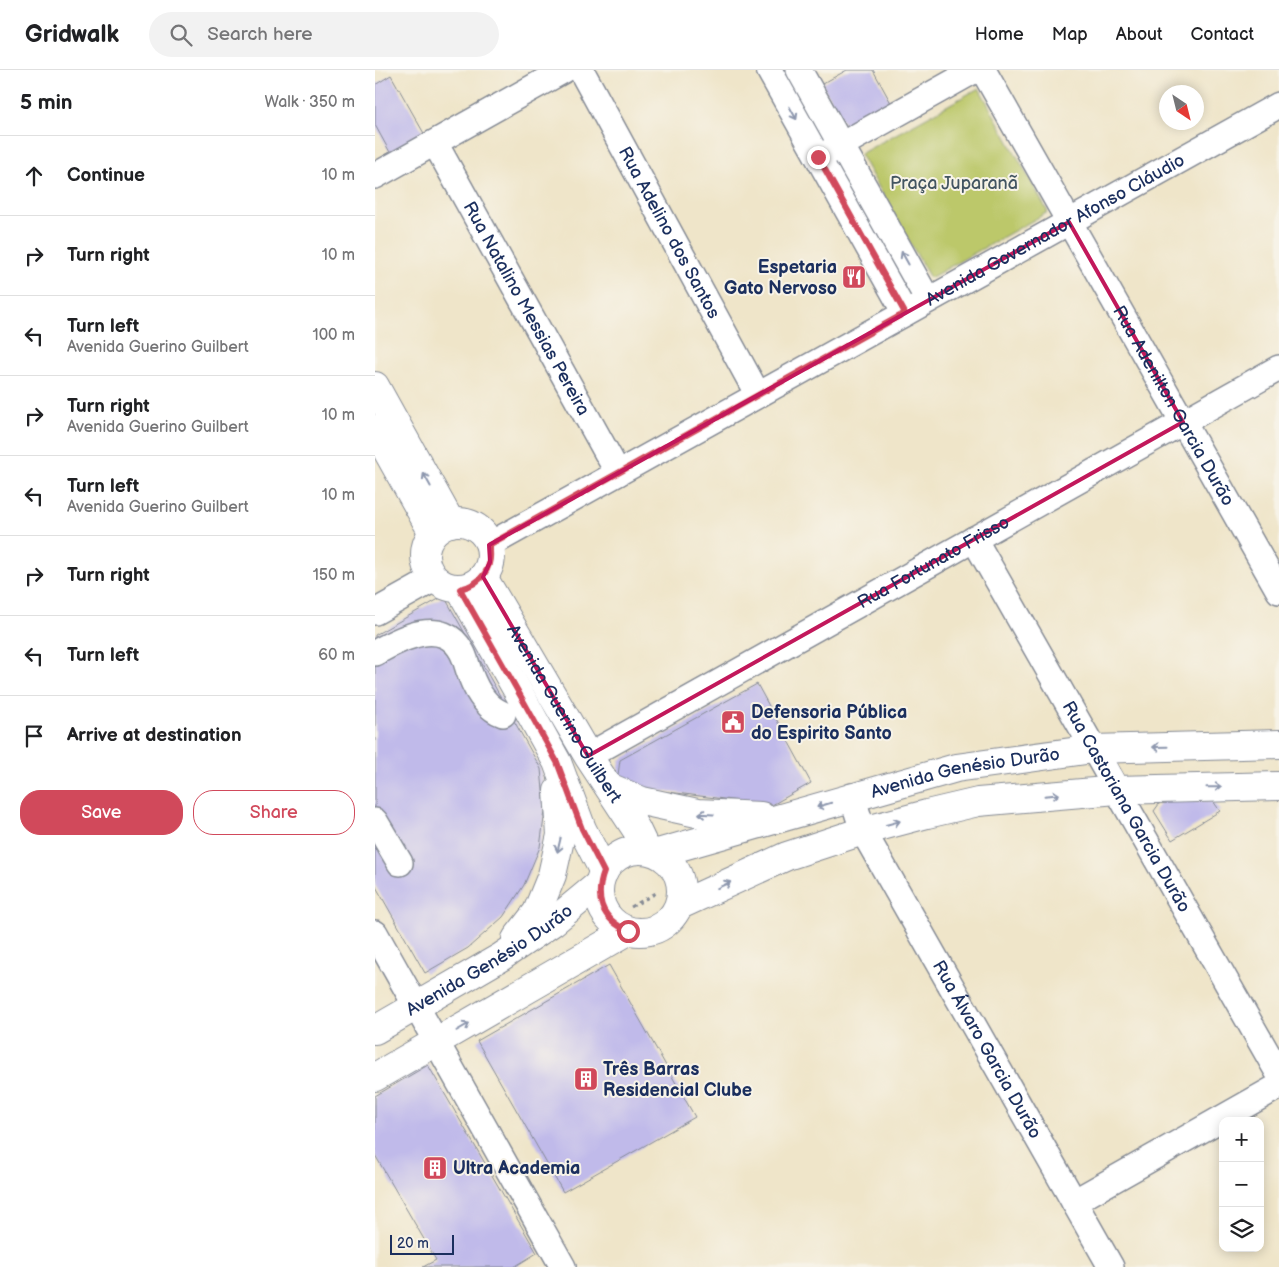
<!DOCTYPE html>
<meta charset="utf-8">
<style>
:root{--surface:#fff;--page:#f2f2f2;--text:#202124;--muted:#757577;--line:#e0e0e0;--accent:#d1495b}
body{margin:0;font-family:"Balsamiq Sans",sans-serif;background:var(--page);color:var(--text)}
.controls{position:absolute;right:15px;bottom:15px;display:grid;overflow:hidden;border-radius:10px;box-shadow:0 2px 12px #0003}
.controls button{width:45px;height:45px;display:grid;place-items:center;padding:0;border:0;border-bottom:1px solid var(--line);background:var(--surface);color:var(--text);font:25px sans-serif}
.compass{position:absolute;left:784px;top:15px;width:45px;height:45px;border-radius:50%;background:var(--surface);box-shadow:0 2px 12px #0003;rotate:145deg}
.scale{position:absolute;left:15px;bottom:12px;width:64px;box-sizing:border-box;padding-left:5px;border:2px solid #1b2f5e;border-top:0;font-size:14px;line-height:18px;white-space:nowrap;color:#1b2f5e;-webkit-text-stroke:4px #f7f3e8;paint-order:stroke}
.stop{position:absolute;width:15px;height:15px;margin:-11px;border:4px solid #d1495b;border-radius:50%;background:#fff}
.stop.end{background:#d1495b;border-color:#fff;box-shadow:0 1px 5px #0008}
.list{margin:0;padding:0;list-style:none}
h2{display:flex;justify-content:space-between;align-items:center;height:65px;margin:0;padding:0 20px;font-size:21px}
h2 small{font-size:16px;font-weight:400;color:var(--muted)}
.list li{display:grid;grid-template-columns:32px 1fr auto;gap:15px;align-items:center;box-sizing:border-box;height:80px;padding:0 20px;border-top:1px solid var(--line)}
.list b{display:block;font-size:19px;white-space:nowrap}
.list p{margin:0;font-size:16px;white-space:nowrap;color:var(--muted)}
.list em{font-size:16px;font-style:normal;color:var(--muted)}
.actions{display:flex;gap:10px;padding:15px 20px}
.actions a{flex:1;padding:11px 0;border:1px solid var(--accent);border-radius:20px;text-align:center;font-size:18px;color:var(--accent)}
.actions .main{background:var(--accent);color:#fff}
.icon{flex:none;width:28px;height:28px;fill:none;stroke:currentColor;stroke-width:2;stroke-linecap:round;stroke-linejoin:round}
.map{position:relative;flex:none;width:904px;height:1197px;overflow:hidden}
header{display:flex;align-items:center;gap:30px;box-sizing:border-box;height:70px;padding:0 25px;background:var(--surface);border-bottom:1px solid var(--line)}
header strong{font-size:24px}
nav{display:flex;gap:28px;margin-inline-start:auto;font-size:18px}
.search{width:350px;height:45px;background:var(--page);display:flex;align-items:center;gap:12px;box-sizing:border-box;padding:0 18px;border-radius:28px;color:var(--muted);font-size:19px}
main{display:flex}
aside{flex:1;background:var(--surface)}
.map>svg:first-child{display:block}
.green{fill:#bcc86a;stroke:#6c7c64}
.building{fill:#c0baea}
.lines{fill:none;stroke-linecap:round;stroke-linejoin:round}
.minor-casing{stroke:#858a94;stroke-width:28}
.major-casing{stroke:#858a94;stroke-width:30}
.path{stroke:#858a94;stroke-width:3;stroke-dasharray:4 4;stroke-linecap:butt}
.minor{stroke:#fff;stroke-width:25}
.major{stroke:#fff;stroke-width:28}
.oneway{stroke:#8d97ae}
.route{stroke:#d1495b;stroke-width:6}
.marked{fill:none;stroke:#c2185b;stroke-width:4;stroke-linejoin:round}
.labels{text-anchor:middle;stroke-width:4;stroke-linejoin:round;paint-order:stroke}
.park-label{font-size:18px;fill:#435561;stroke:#f7f3e8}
.street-label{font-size:18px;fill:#1b2f5e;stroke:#f7f3e8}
.poi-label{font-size:18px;font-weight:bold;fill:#1b2f5e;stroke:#f7f3e8;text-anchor:start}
</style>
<header>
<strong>Gridwalk</strong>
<div class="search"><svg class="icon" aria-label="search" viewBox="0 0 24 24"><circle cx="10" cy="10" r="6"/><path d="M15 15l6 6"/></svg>Search here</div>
<nav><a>Home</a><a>Map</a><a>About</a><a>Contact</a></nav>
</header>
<main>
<aside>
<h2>5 min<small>Walk · 350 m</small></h2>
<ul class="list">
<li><svg class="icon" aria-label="ahead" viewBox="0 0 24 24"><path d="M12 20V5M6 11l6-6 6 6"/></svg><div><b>Continue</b></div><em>10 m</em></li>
<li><svg class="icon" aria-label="right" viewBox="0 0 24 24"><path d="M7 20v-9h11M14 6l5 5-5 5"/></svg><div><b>Turn right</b></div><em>10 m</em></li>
<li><svg class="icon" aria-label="left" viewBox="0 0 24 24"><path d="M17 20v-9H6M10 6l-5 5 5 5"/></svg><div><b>Turn left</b><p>Avenida Guerino Guilbert</p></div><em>100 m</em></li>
<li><svg class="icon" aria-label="right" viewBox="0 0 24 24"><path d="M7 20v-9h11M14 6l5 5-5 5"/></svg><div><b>Turn right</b><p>Avenida Guerino Guilbert</p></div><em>10 m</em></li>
<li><svg class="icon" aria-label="left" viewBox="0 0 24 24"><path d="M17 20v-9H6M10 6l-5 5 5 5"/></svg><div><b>Turn left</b><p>Avenida Guerino Guilbert</p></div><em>10 m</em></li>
<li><svg class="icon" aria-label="right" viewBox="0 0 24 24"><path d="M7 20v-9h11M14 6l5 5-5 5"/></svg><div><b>Turn right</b></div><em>150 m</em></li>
<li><svg class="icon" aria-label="left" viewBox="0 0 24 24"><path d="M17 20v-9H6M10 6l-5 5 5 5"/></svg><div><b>Turn left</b></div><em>60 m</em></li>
<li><svg class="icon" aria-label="arrive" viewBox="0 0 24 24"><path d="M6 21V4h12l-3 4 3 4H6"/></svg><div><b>Arrive at destination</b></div></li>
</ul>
<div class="actions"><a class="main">Save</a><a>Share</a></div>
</aside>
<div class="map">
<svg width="904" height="1197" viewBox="0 0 904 1197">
<rect width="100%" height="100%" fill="#f7f3e8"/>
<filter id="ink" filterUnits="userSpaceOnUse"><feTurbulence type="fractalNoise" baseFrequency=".02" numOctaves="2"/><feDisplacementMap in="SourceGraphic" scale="10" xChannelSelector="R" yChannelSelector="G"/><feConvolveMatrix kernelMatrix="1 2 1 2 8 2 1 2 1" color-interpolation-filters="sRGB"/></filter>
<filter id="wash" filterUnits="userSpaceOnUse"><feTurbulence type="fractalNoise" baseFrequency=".0096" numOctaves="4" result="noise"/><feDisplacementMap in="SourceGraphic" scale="20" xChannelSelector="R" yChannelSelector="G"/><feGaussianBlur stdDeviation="1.12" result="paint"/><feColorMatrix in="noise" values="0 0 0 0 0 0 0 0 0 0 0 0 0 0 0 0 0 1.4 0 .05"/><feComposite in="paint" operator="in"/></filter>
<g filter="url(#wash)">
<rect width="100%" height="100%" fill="#efe5c9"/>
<!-- green -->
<polygon class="green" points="604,18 673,142 555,208 485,84"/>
<g id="blocks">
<!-- building -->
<g class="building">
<polygon points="472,0 498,0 516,33 472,59 447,14"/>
<polygon points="16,5 51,67 17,86 0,55 0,15"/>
<polygon points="69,526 166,699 170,741 165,777 149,815 128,847 93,878 50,903 0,815 0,565"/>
<polygon points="382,614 436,713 397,735 253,717 243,705 245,690"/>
<polygon points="787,730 838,731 845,741 797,770 779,741"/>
<polygon points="234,895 320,1047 188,1122 102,971"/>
<polygon points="53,995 162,1183 139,1197 48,1197 61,1190 0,1085 0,1026"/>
</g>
</g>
</g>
<g filter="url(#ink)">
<use href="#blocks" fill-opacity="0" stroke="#858a94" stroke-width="1"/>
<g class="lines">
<defs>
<g id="minor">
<path id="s1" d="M206 0 383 325"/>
<polyline points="394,0 530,243"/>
<polyline points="424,0 553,230"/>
<path id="s2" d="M608 0 904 521"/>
<path id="s3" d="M60 73 243 403"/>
<polyline points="452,83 600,0"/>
<polyline points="0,106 189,0"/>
<path id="s4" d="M599 469 904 1004"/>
<path id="s5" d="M114 475 904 35"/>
<polyline points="0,542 59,509"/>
<path d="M0 583C26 568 68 546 87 582 91 589 92 597 95 604 101 620 111 638 128 644"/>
<path id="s6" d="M213 686 904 298"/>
<path id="s7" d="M477 726 488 761 736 1197"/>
<polyline points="0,751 25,793"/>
<polyline points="0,863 188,1197"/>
<polyline points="699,1132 904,1016"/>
</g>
<g id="major">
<polyline points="0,316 76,453"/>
<polyline points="0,359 58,463"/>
<circle cx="83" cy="485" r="33"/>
<path id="s8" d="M108 507 213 686 261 759 271 780"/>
<polyline points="85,519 149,632 182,692 207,759 229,802"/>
<polyline points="234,717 267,731 322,743 386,746"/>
<circle cx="265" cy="821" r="41"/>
<path id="s9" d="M283 783 581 698 718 679 904 674"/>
<polyline points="305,835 412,786 488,761 552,744 603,732 742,720 904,716"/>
<polyline points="141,869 162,842 177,805 186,765 183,721"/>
<path id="s10" d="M0 960 126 887 178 852 224 814"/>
<polyline points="0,1007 253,861"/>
</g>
</defs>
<!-- minor casing -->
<use href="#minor" class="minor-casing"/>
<!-- major casing -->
<use href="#major" class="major-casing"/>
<!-- path -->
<polyline class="path" points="256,837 283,822"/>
<!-- minor -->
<use href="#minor" class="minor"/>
<!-- major -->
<use href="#major" class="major"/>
</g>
<!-- one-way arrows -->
<defs><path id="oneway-shaft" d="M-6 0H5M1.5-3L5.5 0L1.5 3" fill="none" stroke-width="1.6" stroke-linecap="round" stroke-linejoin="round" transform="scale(1.25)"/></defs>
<g class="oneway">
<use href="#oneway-shaft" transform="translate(418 43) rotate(61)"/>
<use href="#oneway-shaft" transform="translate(530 188) rotate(-119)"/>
<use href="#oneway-shaft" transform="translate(52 410) rotate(-119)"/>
<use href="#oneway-shaft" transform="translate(785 677) rotate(179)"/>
<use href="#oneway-shaft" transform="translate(839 717) rotate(-1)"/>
<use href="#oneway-shaft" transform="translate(677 725) rotate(-5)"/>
<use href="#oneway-shaft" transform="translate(449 735) rotate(163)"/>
<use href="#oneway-shaft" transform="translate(331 744) rotate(-177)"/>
<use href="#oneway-shaft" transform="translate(518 753) rotate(-15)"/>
<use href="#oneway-shaft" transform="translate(184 775) rotate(103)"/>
<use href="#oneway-shaft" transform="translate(349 815) rotate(-25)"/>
<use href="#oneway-shaft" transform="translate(88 957) rotate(-30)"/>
</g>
</g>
<g class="lines" filter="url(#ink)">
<!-- route -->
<path class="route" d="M253 861C227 849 219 829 229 802L207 759 182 692 149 632 85 519C107 514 119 497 114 475L530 243 443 87"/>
</g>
<!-- marked area -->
<path class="marked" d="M694 152 808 352 213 686 108 507 115 492 114 475Z"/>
<!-- icons -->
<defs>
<symbol id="restaurant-square" viewBox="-11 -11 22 22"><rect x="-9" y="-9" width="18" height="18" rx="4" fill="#d1495b" stroke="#f7f3e8"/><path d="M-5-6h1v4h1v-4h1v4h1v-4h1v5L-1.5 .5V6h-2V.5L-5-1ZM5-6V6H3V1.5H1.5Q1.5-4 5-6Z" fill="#fff"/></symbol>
<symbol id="civic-square" viewBox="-11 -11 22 22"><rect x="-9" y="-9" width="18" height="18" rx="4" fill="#d1495b" stroke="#f7f3e8"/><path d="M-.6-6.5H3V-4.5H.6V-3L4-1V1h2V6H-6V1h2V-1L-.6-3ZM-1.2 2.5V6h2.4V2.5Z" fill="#fff"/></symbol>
<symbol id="building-square" viewBox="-11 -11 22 22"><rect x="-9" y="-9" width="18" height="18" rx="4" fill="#d1495b" stroke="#f7f3e8"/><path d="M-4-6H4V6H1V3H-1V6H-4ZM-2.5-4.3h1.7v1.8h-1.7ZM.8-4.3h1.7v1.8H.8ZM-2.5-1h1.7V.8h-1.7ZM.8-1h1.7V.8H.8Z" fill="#fff"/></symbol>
</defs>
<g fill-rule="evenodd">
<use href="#restaurant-square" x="465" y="193" width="28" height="28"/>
<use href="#civic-square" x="344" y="638" width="28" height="28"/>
<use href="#building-square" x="197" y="995" width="28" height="28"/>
<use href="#building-square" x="46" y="1084" width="28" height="28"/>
</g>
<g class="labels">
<!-- park labels -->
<g class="park-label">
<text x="579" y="119">Praça Juparanã</text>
</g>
<!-- street labels -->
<g class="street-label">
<text dy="6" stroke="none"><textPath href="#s5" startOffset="648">Avenida Governador Afonso Cláudio</textPath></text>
<text dy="6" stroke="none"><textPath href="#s1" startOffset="185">Rua Adelino dos Santos</textPath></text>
<text dy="6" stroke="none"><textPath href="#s3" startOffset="189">Rua Natalino Messias Pereira</textPath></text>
<text dy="6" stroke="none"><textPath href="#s2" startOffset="386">Rua Adenilton Garcia Durão</textPath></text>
<text dy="6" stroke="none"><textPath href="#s6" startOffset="396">Rua Fortunato Frisso</textPath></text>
<text dy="6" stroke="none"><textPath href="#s8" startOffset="159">Avenida Guerino Guilbert</textPath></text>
<text dy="6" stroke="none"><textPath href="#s9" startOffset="318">Avenida Genésio Durão</textPath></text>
<text dy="6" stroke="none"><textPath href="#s4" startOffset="308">Rua Castoriana Garcia Durão</textPath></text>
<text dy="6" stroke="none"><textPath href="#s10" startOffset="134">Avenida Genésio Durão</textPath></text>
<text dy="6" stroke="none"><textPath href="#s7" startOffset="288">Rua Álvaro Garcia Durão</textPath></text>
</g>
<!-- poi labels -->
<g class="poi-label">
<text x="462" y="203" text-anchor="end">Espetaria<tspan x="462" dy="21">Gato Nervoso</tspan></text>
<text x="376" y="648">Defensoria Pública<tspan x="376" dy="21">do Espirito Santo</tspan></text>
<text x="228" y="1005">Três Barras<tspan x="228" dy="21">Residencial Clube</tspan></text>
<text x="78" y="1104">Ultra Academia</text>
</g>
</g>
</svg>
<div class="controls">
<button>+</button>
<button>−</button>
<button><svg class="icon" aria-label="layers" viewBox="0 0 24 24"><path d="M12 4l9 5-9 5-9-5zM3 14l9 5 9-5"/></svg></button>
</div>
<svg class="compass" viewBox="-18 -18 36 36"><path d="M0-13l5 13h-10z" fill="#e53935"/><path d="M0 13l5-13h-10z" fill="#757577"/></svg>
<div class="scale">20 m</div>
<div class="stop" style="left:253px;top:861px"></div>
<div class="stop end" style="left:443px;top:87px"></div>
</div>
</main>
